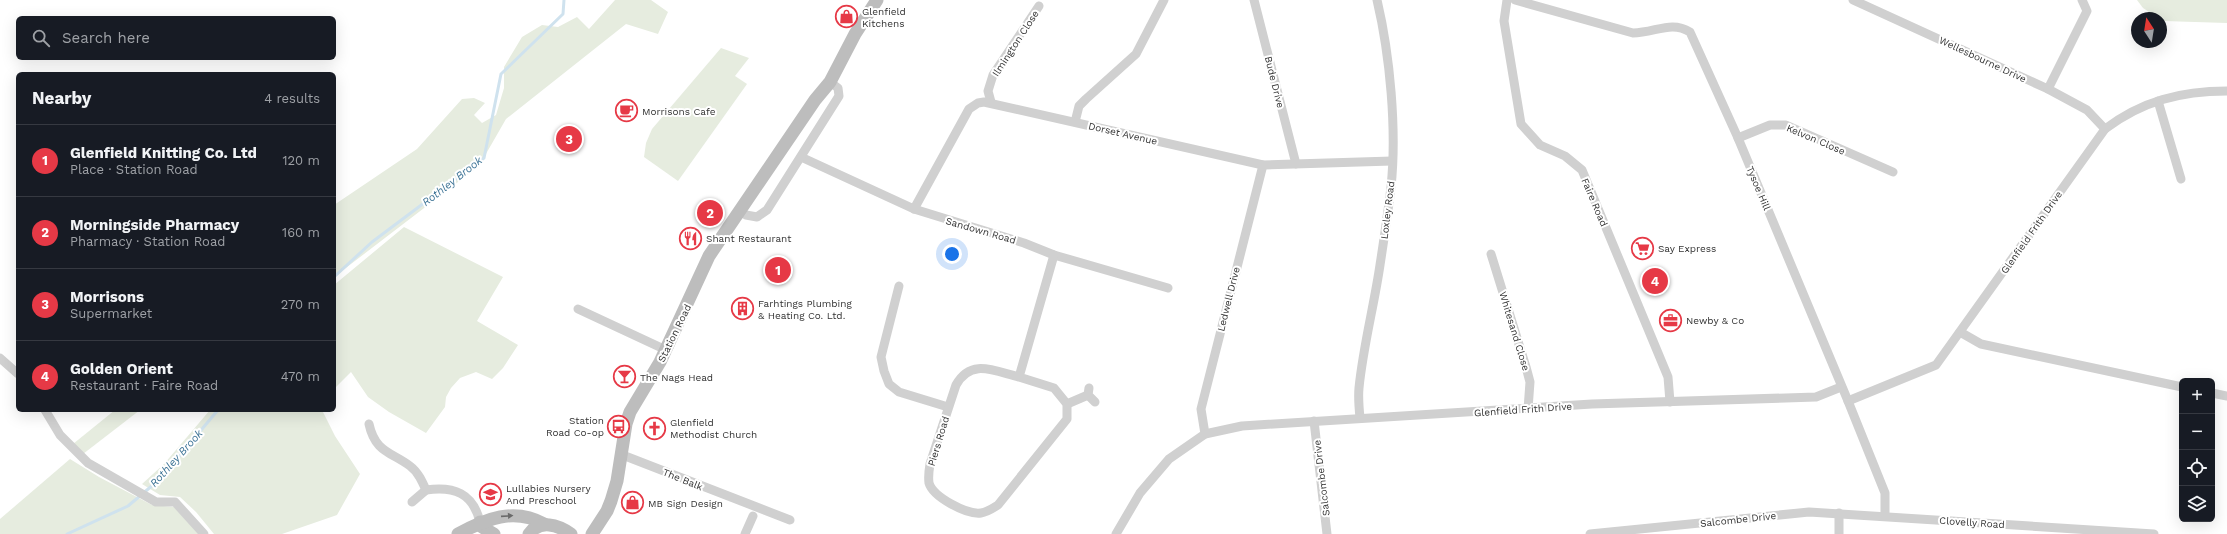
<!DOCTYPE html>
<meta charset="utf-8">
<style>
:root{--surface:#171b24;--page:#20242c;--text:#f1f3f6;--muted:#9ea1a6;--line:#363941;--accent:#e63946}
body{margin:0;font-family:"Work Sans",sans-serif;background:var(--page);color:var(--text)}
.controls{position:absolute;right:12px;bottom:12px;display:grid;overflow:hidden;border-radius:6px;box-shadow:0 4px 16px #0002}
.controls button{width:36px;height:36px;display:grid;place-items:center;padding:0;border:0;border-bottom:1px solid var(--line);background:var(--surface);color:var(--text);font:20px sans-serif}
.compass{position:absolute;left:2131px;top:12px;width:36px;height:36px;border-radius:50%;background:var(--surface);box-shadow:0 4px 16px #0002;rotate:348deg}
.you{position:absolute;left:952px;top:254px;width:14px;height:14px;margin:-10px;border:3px solid #fff;border-radius:50%;background:#1a73e8;box-shadow:0 0 0 6px #1a73e833}
.badge{display:grid;place-items:center;width:26px;height:26px;border-radius:50%;background:var(--accent);color:#fff;font-size:13px;font-weight:700}
.pin{position:absolute;translate:-50% -50%;border:2px solid #fff;box-shadow:0 1px 4px #0006}
.list{margin:0;padding:0;list-style:none}
h2{display:flex;justify-content:space-between;align-items:center;height:52px;margin:0;padding:0 16px;font-size:17px}
h2 small{font-size:13px;font-weight:400;color:var(--muted)}
.list li{display:grid;grid-template-columns:26px 1fr auto;gap:12px;align-items:center;box-sizing:border-box;height:72px;padding:0 16px;border-top:1px solid var(--line)}
.list b{display:block;font-size:15px;white-space:nowrap}
.list p{margin:0;font-size:13px;white-space:nowrap;color:var(--muted)}
.list em{font-size:13px;font-style:normal;color:var(--muted)}
.icon{flex:none;width:22px;height:22px;fill:none;stroke:currentColor;stroke-width:2;stroke-linecap:round;stroke-linejoin:round}
.map{position:relative;flex:none;width:2227px;height:534px;overflow:hidden}
.search{position:absolute;background:var(--surface);box-shadow:0 4px 16px #0002;left:16px;top:16px;width:320px;height:44px;display:flex;align-items:center;gap:10px;box-sizing:border-box;padding:0 14px;border-radius:6px;color:var(--muted);font-size:15px}
.panel{position:absolute;background:var(--surface);box-shadow:0 4px 16px #0002;left:16px;top:72px;width:320px;height:340px;border-radius:6px}
.map>svg:first-child{display:block}
.green{fill:#e6ecdf}
.lines{fill:none;stroke-linecap:round;stroke-linejoin:round}
.stream{stroke:#cfe2ee;stroke-width:3}
.street{stroke:#d0d0d0;stroke-width:9}
.secondary{stroke:#bdbdbd;stroke-width:13}
.oneway{fill:#6a6a6a}
.labels{text-anchor:middle;stroke-width:4;stroke-linejoin:round;paint-order:stroke}
.poi-label{font-size:10px;fill:#333;stroke:#fff;text-anchor:start}
.street-label{font-size:10px;fill:#333;stroke:#fff}
.water-label{font-size:11px;font-style:italic;fill:#3f7597;stroke:#fff}
</style>
<div class="map">
<svg width="2227" height="534" viewBox="0 0 2227 534">
<rect width="100%" height="100%" fill="#fff"/>
<!-- green -->
<g class="green">
<polygon points="615,0 651,0 668,12 658,34 626,24 506,119 479,166 334,277 334,205 417,149 462,99 474,98 485,103 474,115 482,123 496,115 504,88 504,67 522,37 542,25 558,27 577,17 589,29"/>
<polygon points="2137,0 2227,0 2227,23 2163,21 2143,8"/>
<polygon points="721,48 749,58 735,76 747,84 678,181 644,157 646,143 652,129"/>
<polygon points="404,227 503,277 477,321 518,345 503,368 492,379 476,372 460,378 451,388 446,397 445,407 426,433 389,412 368,397 351,372 334,389 334,285"/>
<polygon points="115,410 140,410 83,454 73,444"/>
<polygon points="210,410 322,410 335,436 360,474 337,515 282,534 214,534 196,512 180,497 160,495 142,484 164,464"/>
<polygon points="70,459 99,477 152,505 174,507 199,534 0,534 0,519"/>
</g>
<g class="lines">
<!-- stream -->
<g class="stream">
<polyline points="334,277 372,242 484,158 501,74 563,14 564,0"/>
<polyline points="67,534 128,506 160,479 218,410"/>
</g>
<!-- street -->
<g class="street">
<polyline points="1254,0 1296,164"/>
<polyline points="1507,0 1504,21 1521,124 1540,145 1565,156 1582,170 1668,377 1670,402"/>
<path d="M1515 0 1633 33C1655 33 1671 20 1690 32L1738 138 1848 401 1885 493V516"/>
<polyline points="1853,0 2048,89 2087,110 2105,129"/>
<polyline points="2048,89 2087,11 2082,0"/>
<polyline points="2158,101 2181,179"/>
<polyline points="991,102 988,91 993,75 1039,6"/>
<polyline points="1075,122 1079,106 1086,99 1136,54 1164,0"/>
<polyline points="1738,138 1770,125 1786,125 1893,172"/>
<polyline points="801,157 914,209 1024,243 1054,255 1168,288"/>
<polyline points="914,209 969,109 978,103 984,102 1263,165 1392,161"/>
<polyline points="740,211 746,215 757,217 767,210 839,96 838,88 830,82"/>
<polyline points="1491,254 1526,367 1530,382 1528,409"/>
<polyline points="899,286 881,357 884,371 889,384 899,392 948,407"/>
<polyline points="578,309 666,350"/>
<polyline points="1960,332 1981,344 2182,387"/>
<polyline points="0,358 18,374"/>
<path d="M1019 377C994 371 971 358 956 385L930 464C929 470 928 476 929 483 933 497 967 515 981 513 988 512 993 508 998 505L1067 419V404L1054 388 1019 377 1054 255"/>
<polyline points="1089,388 1088,395 1095,402"/>
<polyline points="2212,393 2227,396"/>
<path d="M1848 401 1936 365 2105 129C2142 101 2181 91 2227 91"/>
<polyline points="1067,404 1088,395"/>
<polyline points="45,410 60,435 88,463 156,502 175,502 204,534"/>
<path d="M1360 418C1359 408 1358 398 1359 388 1363 347 1374 306 1380 265 1384 239 1388 213 1391 187 1397 130 1390 55 1377 0"/>
<polyline points="1314,421 1327,534"/>
<path d="M369 424C375 452 391 452 410 466 418 472 422 481 426 490 454 486 473 493 480 522"/>
<polyline points="1205,434 1201,409 1263,165"/>
<polyline points="620,454 790,520"/>
<polyline points="412,502 426,490"/>
<polyline points="1839,513 1839,534"/>
<polyline points="745,534 753,516"/>
<polyline points="1116,534 1140,493 1169,459 1205,434 1242,426 1592,404 1816,397 1841,387"/>
<polyline points="1590,534 1809,512 2154,534"/>
</g>
<!-- secondary -->
<g class="secondary">
<polyline points="480,522 482,527 494,534"/>
<path d="M458 534C486 519 514 507 544 524"/>
<path d="M529 534C540 519 558 525 571 534"/>
<polyline points="592,534 607,511 611,501 617,481 626,424 630,412 660,362 709,256 815,100 830,82 855,34 877,0"/>
</g>
</g>
<!-- one-way arrows -->
<defs><path id="oneway-solid" d="M-6-.8H1V-3.2L6.5 0L1 3.2V.8H-6Z"/></defs>
<use class="oneway" href="#oneway-solid" transform="translate(507 516) rotate(-4)"/>
<!-- icons -->
<defs>
<symbol id="shop-ring" viewBox="-11 -11 22 22"><circle r="9.5" fill="#fff" stroke="#e63946" stroke-width="1.5"/><path d="M-5-2.5h2.3a2.7 3.5 0 0 1 5.4 0H5L5.5 6h-11ZM-1.5-2.5h3a1.5 2.3 0 0 0-3 0Z" fill="#e63946"/></symbol>
<symbol id="cafe-ring" viewBox="-11 -11 22 22"><circle r="9.5" fill="#fff" stroke="#e63946" stroke-width="1.5"/><path d="M-5.5-4.5H6V0H3Q3 3.5 0 3.5H-2.5Q-5.5 3.5-5.5 0ZM3-3.2v2h1.7v-2ZM-6 4.5H4V6H-6Z" fill="#e63946"/></symbol>
<symbol id="restaurant-ring" viewBox="-11 -11 22 22"><circle r="9.5" fill="#fff" stroke="#e63946" stroke-width="1.5"/><path d="M-5-6h1v4h1v-4h1v4h1v-4h1v5L-1.5 .5V6h-2V.5L-5-1ZM5-6V6H3V1.5H1.5Q1.5-4 5-6Z" fill="#e63946"/></symbol>
<symbol id="supermarket-ring" viewBox="-11 -11 22 22"><circle r="9.5" fill="#fff" stroke="#e63946" stroke-width="1.5"/><path d="M-6-5.5h2.5l.6 2H6L4.5 2H-2.5L-4.4-4H-6ZM-1.5 3.2a1.3 1.3 0 1 0 .1 0ZM3 3.2a1.3 1.3 0 1 0 .1 0Z" fill="#e63946"/></symbol>
<symbol id="building-ring" viewBox="-11 -11 22 22"><circle r="9.5" fill="#fff" stroke="#e63946" stroke-width="1.5"/><path d="M-4-6H4V6H1V3H-1V6H-4ZM-2.5-4.3h1.7v1.8h-1.7ZM.8-4.3h1.7v1.8H.8ZM-2.5-1h1.7V.8h-1.7ZM.8-1h1.7V.8H.8Z" fill="#e63946"/></symbol>
<symbol id="office-ring" viewBox="-11 -11 22 22"><circle r="9.5" fill="#fff" stroke="#e63946" stroke-width="1.5"/><path d="M-6-3h4V-5.5h4V-3h4V5H-6ZM-1-4.5V-3h2v-1.5ZM-6 0V1H6V0Z" fill="#e63946"/></symbol>
<symbol id="bar-ring" viewBox="-11 -11 22 22"><circle r="9.5" fill="#fff" stroke="#e63946" stroke-width="1.5"/><path d="M-6-5H6L.8 .8V4.5H3.5V6h-7V4.5H-.8V.8Z" fill="#e63946"/></symbol>
<symbol id="bus-ring" viewBox="-11 -11 22 22"><circle r="9.5" fill="#fff" stroke="#e63946" stroke-width="1.5"/><path d="M-5-6H5V4H4V6H2V4H-2V6H-4V4H-5ZM-3.5-4V0h7V-4ZM-3.5 1.2v1.5H-2V1.2ZM2 1.2v1.5H3.5V1.2Z" fill="#e63946"/></symbol>
<symbol id="church-ring" viewBox="-11 -11 22 22"><circle r="9.5" fill="#fff" stroke="#e63946" stroke-width="1.5"/><path d="M-1.2-6h2.4v3.5h3.3v2.4h-3.3V6h-2.4V-.1h-3.3v-2.4h3.3Z" fill="#e63946"/></symbol>
<symbol id="school-ring" viewBox="-11 -11 22 22"><circle r="9.5" fill="#fff" stroke="#e63946" stroke-width="1.5"/><path d="M0-5L7-2L0 1L-7-2ZM-4 1L0 2.5L4 1V4Q0 6-4 4Z" fill="#e63946"/></symbol>
</defs>
<g fill-rule="evenodd">
<use href="#shop-ring" x="834" y="4" width="25" height="25"/>
<use href="#cafe-ring" x="614" y="98" width="25" height="25"/>
<use href="#restaurant-ring" x="678" y="226" width="25" height="25"/>
<use href="#supermarket-ring" x="1630" y="236" width="25" height="25"/>
<use href="#building-ring" x="730" y="296" width="25" height="25"/>
<use href="#office-ring" x="1658" y="308" width="25" height="25"/>
<use href="#bar-ring" x="612" y="364" width="25" height="25"/>
<use href="#bus-ring" x="606" y="414" width="25" height="25"/>
<use href="#church-ring" x="642" y="416" width="25" height="25"/>
<use href="#school-ring" x="478" y="482" width="25" height="25"/>
<use href="#shop-ring" x="620" y="490" width="25" height="25"/>
</g>
<g class="labels">
<!-- poi labels -->
<g class="poi-label">
<text x="862" y="15">Glenfield<tspan x="862" dy="12">Kitchens</tspan></text>
<text x="642" y="115">Morrisons Cafe</text>
<text x="706" y="242">Shant Restaurant</text>
<text x="1658" y="252">Say Express</text>
<text x="758" y="307">Farhtings Plumbing<tspan x="758" dy="12">&amp; Heating Co. Ltd.</tspan></text>
<text x="1686" y="324">Newby &amp; Co</text>
<text x="640" y="381">The Nags Head</text>
<text x="604" y="424" text-anchor="end">Station<tspan x="604" dy="12">Road Co-op</tspan></text>
<text x="670" y="426">Glenfield<tspan x="670" dy="12">Methodist Church</tspan></text>
<text x="506" y="492">Lullabies Nursery<tspan x="506" dy="12">And Preschool</tspan></text>
<text x="648" y="507">MB Sign Design</text>
</g>
<!-- street labels -->
<g class="street-label">
<text transform="translate(1015 43) rotate(-57)" y="4">Ilmington Close</text>
<text transform="translate(1983 59) rotate(25)" y="4">Wellesbourne Drive</text>
<text transform="translate(1275 82) rotate(76)" y="4">Bude Drive</text>
<text transform="translate(1123 133) rotate(13)" y="4">Dorset Avenue</text>
<text transform="translate(1816 139) rotate(23)" y="4">Kelvon Close</text>
<text transform="translate(1759 188) rotate(67)" y="4">Tysoe Hill</text>
<text transform="translate(1595 202) rotate(67)" y="4">Faire Road</text>
<text transform="translate(1387 210) rotate(-83)" y="4">Loxley Road</text>
<text transform="translate(981 230) rotate(16)" y="4">Sandown Road</text>
<text transform="translate(2031 232) rotate(-55)" y="4">Glenfield Frith Drive</text>
<text transform="translate(1228 299) rotate(-76)" y="4">Ledwell Drive</text>
<text transform="translate(1515 331) rotate(73)" y="4">Whitesand Close</text>
<text transform="translate(674 333) rotate(-64)" y="4">Station Road</text>
<text transform="translate(1523 409) rotate(-4)" y="4">Glenfield Frith Drive</text>
<text transform="translate(938 441) rotate(-73)" y="4">Piers Road</text>
<text transform="translate(1321 478) rotate(-97)" y="4">Salcombe Drive</text>
<text transform="translate(683 479) rotate(22)" y="4">The Balk</text>
<text transform="translate(1738 519) rotate(-6)" y="4">Salcombe Drive</text>
<text transform="translate(1972 522) rotate(4)" y="4">Clovelly Road</text>
</g>
<!-- water labels -->
<g class="water-label">
<text transform="translate(452 181) rotate(-38)" y="4">Rothley Brook</text>
<text transform="translate(176 458) rotate(-48)" y="4">Rothley Brook</text>
</g>
</g>
</svg>
<div class="controls">
<button>+</button>
<button>−</button>
<button><svg class="icon" aria-label="locate" viewBox="0 0 24 24"><circle cx="12" cy="12" r="6"/><path d="M12 2v4M12 18v4M2 12h4M18 12h4"/></svg></button>
<button><svg class="icon" aria-label="layers" viewBox="0 0 24 24"><path d="M12 4l9 5-9 5-9-5zM3 14l9 5 9-5"/></svg></button>
</div>
<svg class="compass" viewBox="-18 -18 36 36"><path d="M0-13l5 13h-10z" fill="#e53935"/><path d="M0 13l5-13h-10z" fill="#9ea1a6"/></svg>
<div class="you"></div>
<div class="pin badge" style="left:778px;top:270px">1</div>
<div class="pin badge" style="left:710px;top:213px">2</div>
<div class="pin badge" style="left:569px;top:139px">3</div>
<div class="pin badge" style="left:1655px;top:281px">4</div>
<div class="search"><svg class="icon" aria-label="search" viewBox="0 0 24 24"><circle cx="10" cy="10" r="6"/><path d="M15 15l6 6"/></svg>Search here</div>
<section class="panel">
<h2>Nearby<small>4 results</small></h2>
<ul class="list">
<li><span class="badge">1</span><div><b>Glenfield Knitting Co. Ltd</b><p>Place · Station Road</p></div><em>120 m</em></li>
<li><span class="badge">2</span><div><b>Morningside Pharmacy</b><p>Pharmacy · Station Road</p></div><em>160 m</em></li>
<li><span class="badge">3</span><div><b>Morrisons</b><p>Supermarket</p></div><em>270 m</em></li>
<li><span class="badge">4</span><div><b>Golden Orient</b><p>Restaurant · Faire Road</p></div><em>470 m</em></li>
</ul>
</section>
</div>
